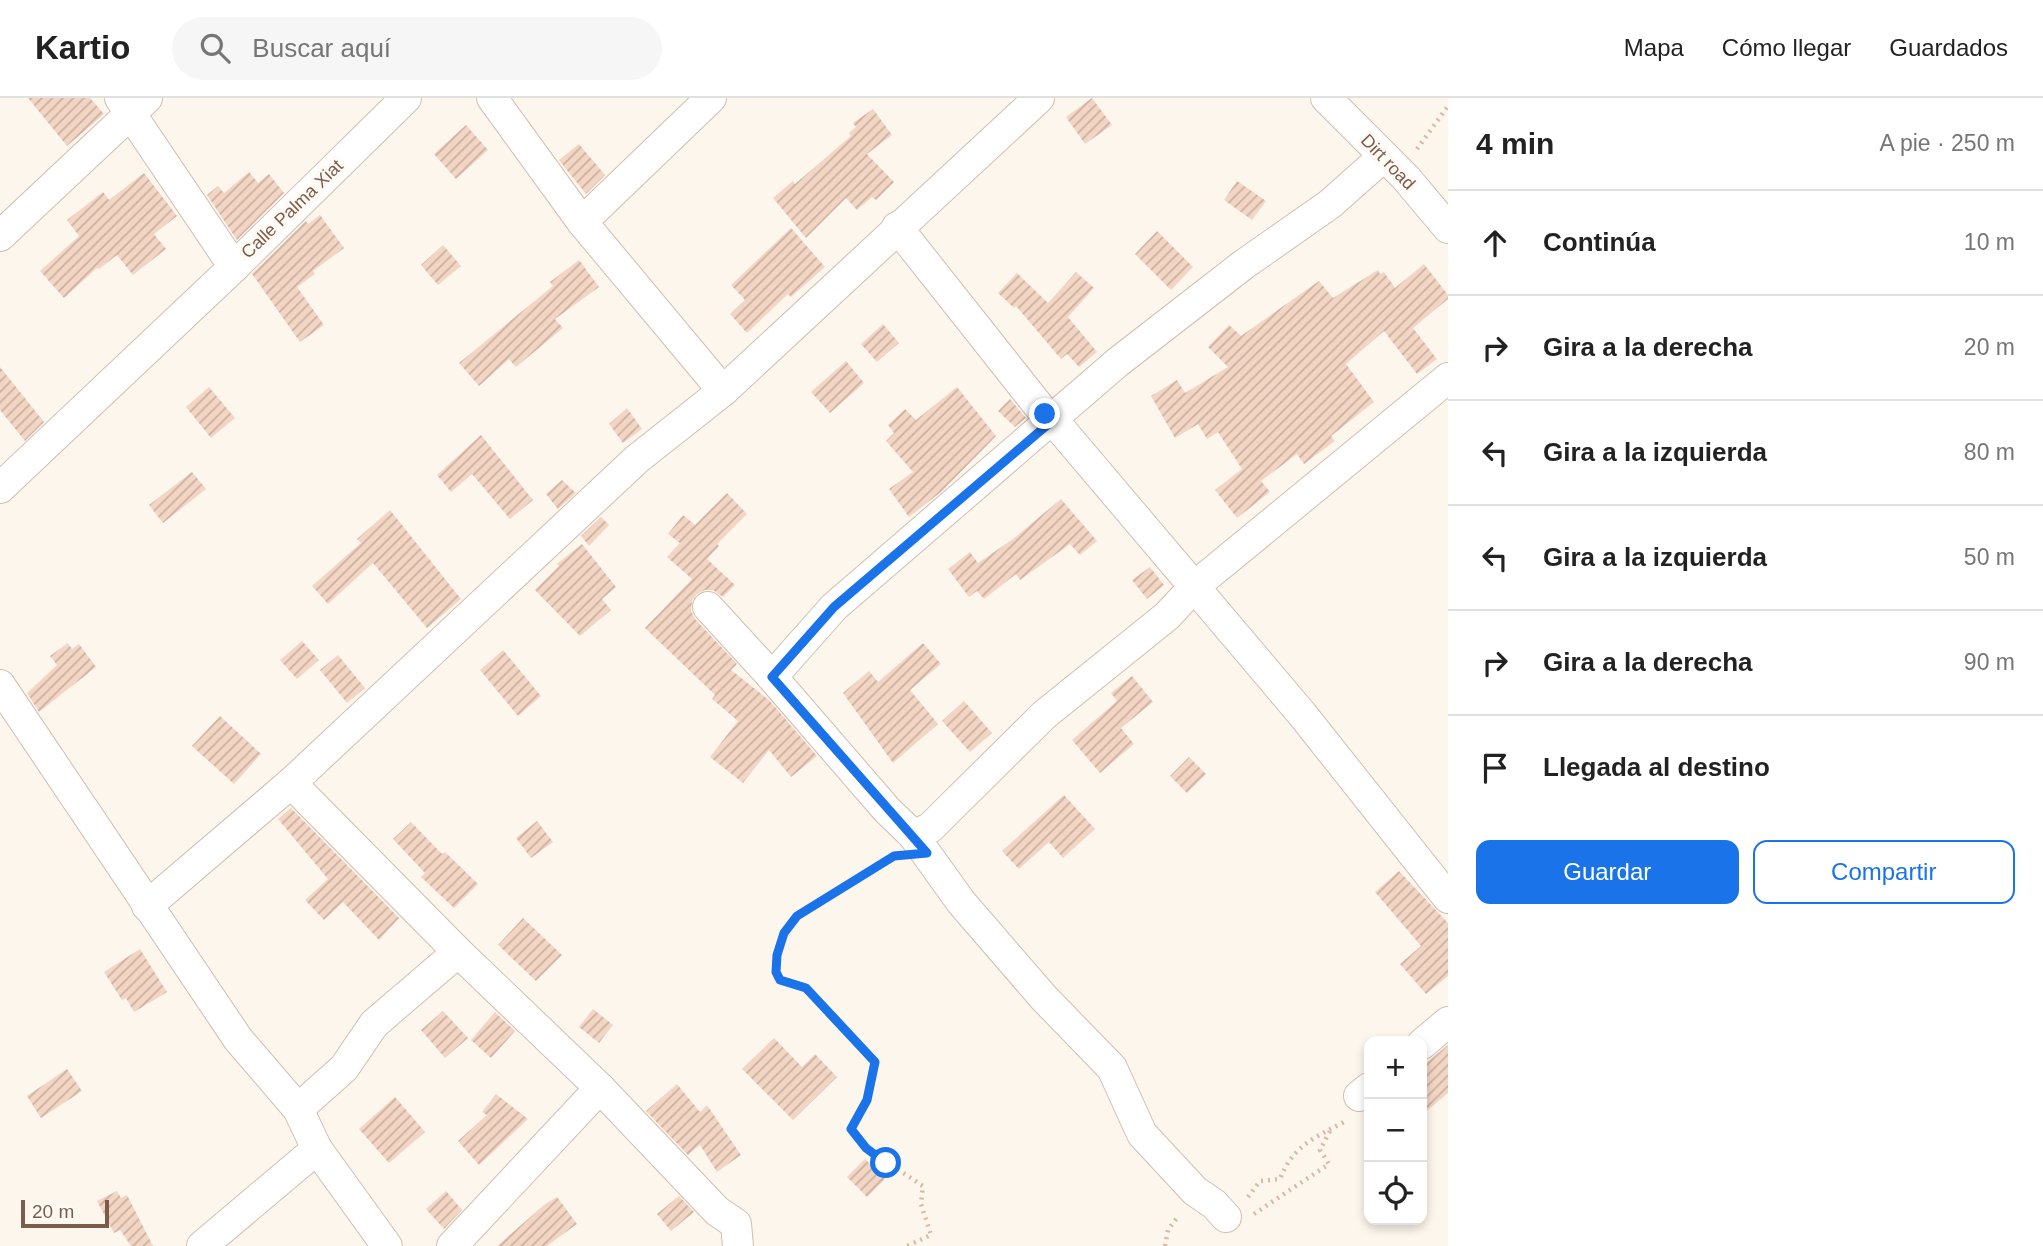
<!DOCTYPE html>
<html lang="es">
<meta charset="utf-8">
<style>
:root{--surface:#fff;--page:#f6f6f6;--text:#222;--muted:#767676;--line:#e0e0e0;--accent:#1a73e8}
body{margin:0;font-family:Helvetica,sans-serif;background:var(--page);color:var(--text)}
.controls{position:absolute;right:21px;bottom:21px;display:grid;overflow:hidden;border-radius:14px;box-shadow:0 4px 10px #0003}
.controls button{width:63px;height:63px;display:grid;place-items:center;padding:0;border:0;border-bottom:2px solid var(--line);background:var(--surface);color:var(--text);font:35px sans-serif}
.scale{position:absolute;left:21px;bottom:18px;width:88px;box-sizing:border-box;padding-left:7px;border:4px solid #7a5c4d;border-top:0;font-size:19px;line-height:24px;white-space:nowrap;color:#7a5c4d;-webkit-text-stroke:5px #fffaf3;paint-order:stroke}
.stop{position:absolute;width:21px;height:21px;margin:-16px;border:5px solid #1a73e8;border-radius:50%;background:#fff}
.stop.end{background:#1a73e8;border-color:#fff;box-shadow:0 2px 7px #0008}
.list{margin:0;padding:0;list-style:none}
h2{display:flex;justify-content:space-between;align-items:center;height:91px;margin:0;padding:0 28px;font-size:30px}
h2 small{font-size:23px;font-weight:400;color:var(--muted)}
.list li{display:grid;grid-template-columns:46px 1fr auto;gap:21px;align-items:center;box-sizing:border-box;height:105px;padding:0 28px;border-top:2px solid var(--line)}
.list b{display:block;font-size:26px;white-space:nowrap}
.list em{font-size:23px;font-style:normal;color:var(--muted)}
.actions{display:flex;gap:14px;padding:21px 28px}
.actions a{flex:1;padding:16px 0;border:2px solid var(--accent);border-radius:14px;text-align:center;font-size:24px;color:var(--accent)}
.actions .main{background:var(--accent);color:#fff}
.icon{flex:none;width:38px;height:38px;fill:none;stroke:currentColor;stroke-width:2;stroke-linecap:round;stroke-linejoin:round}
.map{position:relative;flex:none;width:1448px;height:1148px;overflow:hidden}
header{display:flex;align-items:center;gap:42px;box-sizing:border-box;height:98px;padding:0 35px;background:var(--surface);border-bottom:2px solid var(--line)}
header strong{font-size:33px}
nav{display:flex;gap:38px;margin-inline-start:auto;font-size:24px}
.search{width:490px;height:63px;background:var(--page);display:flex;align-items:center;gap:18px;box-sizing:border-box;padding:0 24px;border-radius:38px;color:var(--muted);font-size:26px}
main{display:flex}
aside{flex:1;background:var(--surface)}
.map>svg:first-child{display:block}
.building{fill:url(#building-hatch)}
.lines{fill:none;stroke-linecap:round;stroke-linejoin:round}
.minor-casing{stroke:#d1beb0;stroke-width:32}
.path{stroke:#d9b8a5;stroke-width:4.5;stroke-dasharray:2 5;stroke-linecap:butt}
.minor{stroke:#fff;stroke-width:30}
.route{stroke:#1a73e8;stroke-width:9}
.labels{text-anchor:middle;stroke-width:7;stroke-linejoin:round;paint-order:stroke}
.street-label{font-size:18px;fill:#7a5c4d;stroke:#fffaf3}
</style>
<header>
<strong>Kartio</strong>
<div class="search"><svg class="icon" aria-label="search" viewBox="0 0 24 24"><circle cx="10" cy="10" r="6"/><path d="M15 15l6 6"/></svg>Buscar aquí</div>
<nav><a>Mapa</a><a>Cómo llegar</a><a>Guardados</a></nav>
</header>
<main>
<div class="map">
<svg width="1448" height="1148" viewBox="0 0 1448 1148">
<defs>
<pattern id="building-hatch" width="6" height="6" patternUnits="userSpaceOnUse" patternTransform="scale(1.75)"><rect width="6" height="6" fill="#f3d5c3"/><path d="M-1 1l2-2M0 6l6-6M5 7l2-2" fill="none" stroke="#cab0a1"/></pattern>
</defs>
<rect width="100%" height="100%" fill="#fdf6ec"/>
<!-- building -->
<g class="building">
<polygon points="28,0 90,0 104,16 67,48"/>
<polygon points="1092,0 1112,27 1085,46 1066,19"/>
<polygon points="873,11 892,37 867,56 894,84 876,102 872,99 857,112 846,100 806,140 773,100 793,83 795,86 851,38 849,35 856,29 853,25"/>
<polygon points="466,27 488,52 456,81 434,56"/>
<polygon points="579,46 605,77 586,96 559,62"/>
<polygon points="249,74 258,85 269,76 284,95 237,142 207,97 218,88 224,95"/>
<polygon points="144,75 177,118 154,136 166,151 133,177 117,157 99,171 97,170 64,200 40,173 79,138 67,122 103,94 109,102"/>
<polygon points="1237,83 1266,103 1252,122 1224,102"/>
<polygon points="320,117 344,150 313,173 315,176 297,189 324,227 300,244 252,176 306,123 308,126"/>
<polygon points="791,130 825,169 791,199 788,196 747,235 730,216 745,202 731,187"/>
<polygon points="1157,133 1193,169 1171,192 1135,156"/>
<polygon points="443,147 461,168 438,187 421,167"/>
<polygon points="579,162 599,189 555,221 563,230 516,269 509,261 479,288 459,265 553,188 550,184"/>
<polygon points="1424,166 1448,197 1448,201 1413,230 1437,261 1417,276 1384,233 1346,266 1374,304 1331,338 1335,343 1304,366 1297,356 1261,383 1270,394 1237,420 1215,392 1242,371 1218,334 1207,341 1198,326 1175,340 1151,298 1177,282 1185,295 1228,269 1208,249 1229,227 1241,238 1319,183 1333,200 1378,172 1380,176 1384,174 1395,190"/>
<polygon points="1076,174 1094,190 1068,219 1097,254 1079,269 1067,256 1061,261 1016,208 1014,210 998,195 1017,175 1048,205"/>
<polygon points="883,226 899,245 877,264 861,246"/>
<polygon points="846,263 864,285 830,315 811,294"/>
<polygon points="0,269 44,324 25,343 0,312"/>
<polygon points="209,289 235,320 211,340 186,309"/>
<polygon points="957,289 996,338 941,394 909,419 889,391 913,374 886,343 894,335 888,327 905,311 916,322"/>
<polygon points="1010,301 1026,320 1015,329 998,313"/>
<polygon points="627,310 642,331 623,345 609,326"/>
<polygon points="481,337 533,402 510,421 472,376 451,394 437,377"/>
<polygon points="192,374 206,391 163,425 149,407"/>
<polygon points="562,382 576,395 558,411 546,396"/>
<polygon points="727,395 747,416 717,446 719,448 707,461 735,487 723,499 713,492 705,492 697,496 692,503 691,513 695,521 737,566 731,572 769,602 817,658 791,679 769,652 743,685 710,659 738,623 712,601 715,597 645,530 692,481 667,459 680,445 668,436 683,417 695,427"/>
<polygon points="1061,401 1097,443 1080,457 1070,446 1020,482 1016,476 984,501 977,493 969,499 948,471 970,454 978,465 1013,441"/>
<polygon points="390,412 461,501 427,530 373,465 328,506 312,488 361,445 357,441"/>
<polygon points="601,419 609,427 589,448 581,438"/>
<polygon points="582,446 616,489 602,501 611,512 580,538 535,492 559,468 557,466"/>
<polygon points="1150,469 1164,487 1147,501 1132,482"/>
<polygon points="302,543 319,562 297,581 280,562"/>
<polygon points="68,545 72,551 79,546 96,569 39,614 27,595 57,567 50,558"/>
<polygon points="923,545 941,566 910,592 938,626 893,665 843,595 869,573 878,584"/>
<polygon points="503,552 541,598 518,618 480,572"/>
<polygon points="338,557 365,590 347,605 320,572"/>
<polygon points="1132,578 1153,604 1121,630 1134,646 1100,675 1072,642 1117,603 1111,595"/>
<polygon points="964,603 992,635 970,654 942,623"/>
<polygon points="220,618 261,656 234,686 192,648"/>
<polygon points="1189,659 1206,676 1187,695 1170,678"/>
<polygon points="1064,697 1095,731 1063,760 1049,744 1019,771 1002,753"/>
<polygon points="291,710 399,820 379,842 343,804 324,822 305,802 328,781 278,721"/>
<polygon points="537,723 553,744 531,760 516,740"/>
<polygon points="411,724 442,756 445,754 478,786 454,810 421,779 425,775 393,741"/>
<polygon points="1399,773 1448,825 1448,878 1426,896 1400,866 1421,848 1375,794"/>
<polygon points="523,820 562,857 536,883 498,847"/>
<polygon points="140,851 167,894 134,914 126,900 122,902 104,874"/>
<polygon points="593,911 613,927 599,945 579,929"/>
<polygon points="443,913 468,940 445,960 421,932"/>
<polygon points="495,914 515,933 491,960 471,942"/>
<polygon points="774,940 802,969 815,956 837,979 793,1022 742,971"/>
<polygon points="1448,947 1448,995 1422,1017 1422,968"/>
<polygon points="67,971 82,993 41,1020 27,998"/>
<polygon points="677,986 700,1014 707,1007 741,1057 717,1074 700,1047 688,1057 646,1013"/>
<polygon points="496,996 528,1021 479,1067 458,1043 487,1017 482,1014"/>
<polygon points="395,999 425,1034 389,1065 359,1031"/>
<polygon points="865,1061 885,1081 867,1099 847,1079"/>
<polygon points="117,1093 121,1100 127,1097 153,1148 131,1148 120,1132 114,1135 97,1103"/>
<polygon points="446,1093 462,1112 444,1131 426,1111"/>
<polygon points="679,1098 694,1114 671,1133 657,1116"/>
<polygon points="557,1099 577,1126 547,1148 497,1148 544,1107"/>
</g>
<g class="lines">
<defs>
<g id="minor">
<polyline points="120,0 234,169 406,0"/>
<polyline points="492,0 582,124 723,293"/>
<polyline points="1326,0 1406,80 1448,130"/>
<polyline points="1383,59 1330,106 1243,167 1118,264 834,509 772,579 887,712 913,737 930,730 1044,617 1167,518 1195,488 1448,280"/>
<polyline points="582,124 711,0"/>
<polyline points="897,129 1045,316 1053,322 1302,616 1448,800"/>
<polyline points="0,138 147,0"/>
<polyline points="0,390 234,169"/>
<polyline points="708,509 772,579"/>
<polyline points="0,587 238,941 298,1011 317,1051 387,1148"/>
<polyline points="291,685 458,854"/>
<polyline points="913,737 961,804 1044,900 1112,970 1142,1036 1195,1093 1214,1106 1226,1119"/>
<polyline points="147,808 291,685 637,361 723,293 1039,0"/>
<polyline points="1422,946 1448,924"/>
<polyline points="1359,998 1369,990"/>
<polyline points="298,1011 344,970 374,926 458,854 600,990 717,1113 736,1126 738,1148"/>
<polyline points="202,1148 317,1051"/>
<polyline points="452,1148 600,990"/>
</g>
</defs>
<!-- minor casing -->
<use href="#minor" class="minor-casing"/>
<!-- path -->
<g class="path">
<polyline points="1417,51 1448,8"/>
<polyline points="895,758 797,818 784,835 777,857 776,874 780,882 806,890 875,964 867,1002 851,1031 866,1050 923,1088 921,1106 931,1137 907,1148"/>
<path d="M1248 1099 1260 1083 1280 1081C1293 1047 1316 1039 1346 1023"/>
<polyline points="1254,1116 1329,1066 1320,1052 1330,1033"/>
<polyline points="1165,1148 1168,1132 1179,1117"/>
</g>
<!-- minor -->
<use href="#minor" class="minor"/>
</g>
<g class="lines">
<!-- route -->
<polyline class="route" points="886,1065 866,1050 851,1031 867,1002 875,964 806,890 780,882 776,874 777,857 784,835 797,818 894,758 927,755 772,579 834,509 1053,322 1045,316"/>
</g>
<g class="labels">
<!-- street labels -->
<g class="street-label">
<text transform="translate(1388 64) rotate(46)" y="6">Dirt road</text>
<text transform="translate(292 111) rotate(-44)" y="6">Calle Palma Xiat</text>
</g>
</g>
</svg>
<div class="controls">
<button>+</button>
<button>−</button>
<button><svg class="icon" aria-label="locate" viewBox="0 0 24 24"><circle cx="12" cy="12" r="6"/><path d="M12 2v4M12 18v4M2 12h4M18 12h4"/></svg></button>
</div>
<div class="scale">20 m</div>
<div class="stop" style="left:886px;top:1065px"></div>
<div class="stop end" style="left:1045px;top:316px"></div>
</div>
<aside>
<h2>4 min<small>A pie · 250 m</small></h2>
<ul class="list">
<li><svg class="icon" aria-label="ahead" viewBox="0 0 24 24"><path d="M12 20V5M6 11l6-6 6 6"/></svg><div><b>Continúa</b></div><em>10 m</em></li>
<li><svg class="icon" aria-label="right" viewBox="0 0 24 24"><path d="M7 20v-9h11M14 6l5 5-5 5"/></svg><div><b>Gira a la derecha</b></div><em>20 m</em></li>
<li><svg class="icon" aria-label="left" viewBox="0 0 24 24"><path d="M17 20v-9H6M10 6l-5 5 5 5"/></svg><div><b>Gira a la izquierda</b></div><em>80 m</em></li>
<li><svg class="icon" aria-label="left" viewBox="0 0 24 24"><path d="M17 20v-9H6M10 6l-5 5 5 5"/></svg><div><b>Gira a la izquierda</b></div><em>50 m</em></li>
<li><svg class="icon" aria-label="right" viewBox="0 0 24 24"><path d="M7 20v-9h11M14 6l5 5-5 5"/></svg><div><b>Gira a la derecha</b></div><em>90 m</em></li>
<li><svg class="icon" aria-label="arrive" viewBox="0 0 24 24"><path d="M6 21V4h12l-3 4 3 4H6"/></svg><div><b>Llegada al destino</b></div></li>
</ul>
<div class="actions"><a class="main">Guardar</a><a>Compartir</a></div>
</aside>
</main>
